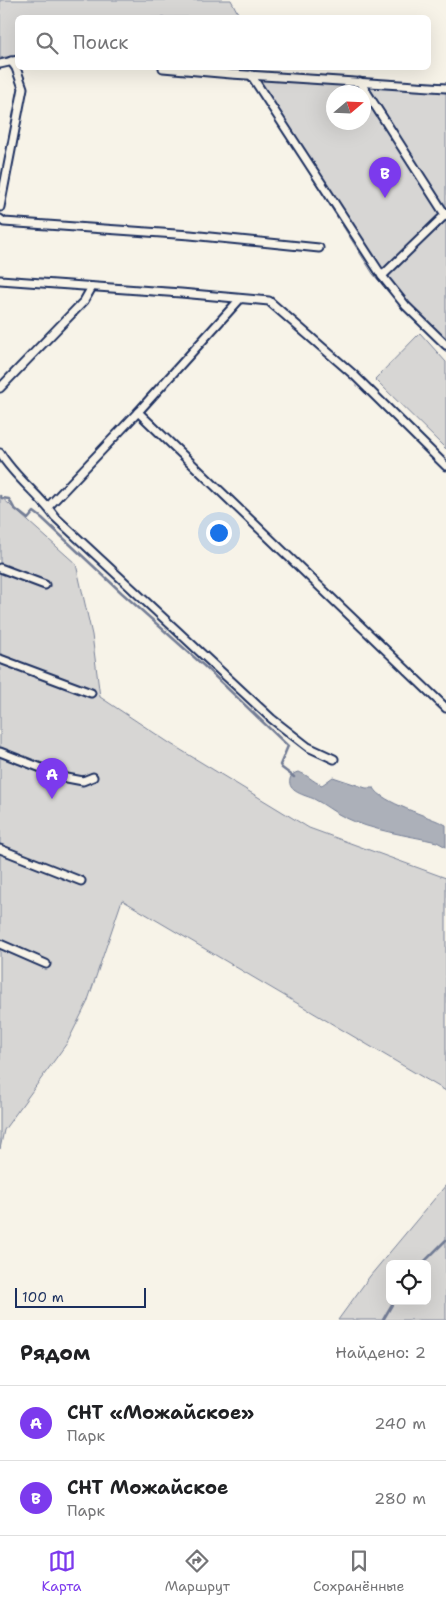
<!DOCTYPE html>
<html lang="ru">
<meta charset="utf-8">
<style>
:root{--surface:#fff;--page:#f6f6f6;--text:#202124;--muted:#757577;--line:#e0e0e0;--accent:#7c3aed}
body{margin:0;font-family:"Shantell Sans",sans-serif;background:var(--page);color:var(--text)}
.controls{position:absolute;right:15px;bottom:15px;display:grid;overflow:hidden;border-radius:8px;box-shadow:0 5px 20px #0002}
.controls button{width:45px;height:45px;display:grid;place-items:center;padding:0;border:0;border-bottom:1px solid var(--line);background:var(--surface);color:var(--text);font:25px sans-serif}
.compass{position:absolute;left:326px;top:85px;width:45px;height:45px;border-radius:50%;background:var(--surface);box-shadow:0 5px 20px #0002;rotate:71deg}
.scale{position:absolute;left:15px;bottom:12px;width:131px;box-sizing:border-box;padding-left:5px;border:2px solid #1b2f5e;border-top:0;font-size:14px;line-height:18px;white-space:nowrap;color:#1b2f5e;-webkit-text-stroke:4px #f7f3e8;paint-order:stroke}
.you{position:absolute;left:218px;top:532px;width:18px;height:18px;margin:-12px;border:4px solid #fff;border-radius:50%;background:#1a73e8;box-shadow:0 0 0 8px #1a73e833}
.badge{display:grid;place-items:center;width:32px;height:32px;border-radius:50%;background:var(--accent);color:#fff;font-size:16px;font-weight:700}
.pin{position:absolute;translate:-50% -41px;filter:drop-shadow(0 1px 2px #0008)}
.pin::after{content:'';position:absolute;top:26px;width:18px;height:15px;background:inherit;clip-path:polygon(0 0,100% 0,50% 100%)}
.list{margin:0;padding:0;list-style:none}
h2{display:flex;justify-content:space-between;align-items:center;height:65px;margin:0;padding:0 20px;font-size:21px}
h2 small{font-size:16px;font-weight:400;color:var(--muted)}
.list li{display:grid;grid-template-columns:32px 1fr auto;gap:15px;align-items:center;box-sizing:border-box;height:75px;padding:0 20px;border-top:1px solid var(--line)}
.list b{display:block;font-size:19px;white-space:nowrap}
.list p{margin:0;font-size:16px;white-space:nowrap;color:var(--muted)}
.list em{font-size:16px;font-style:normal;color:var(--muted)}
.icon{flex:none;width:28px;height:28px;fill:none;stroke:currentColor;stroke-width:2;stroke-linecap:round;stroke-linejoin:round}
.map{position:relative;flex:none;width:446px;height:1320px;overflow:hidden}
.search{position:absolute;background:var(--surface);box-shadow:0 5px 20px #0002;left:15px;right:15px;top:15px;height:55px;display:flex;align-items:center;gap:12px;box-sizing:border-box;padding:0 18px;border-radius:8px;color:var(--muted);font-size:19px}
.sheet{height:215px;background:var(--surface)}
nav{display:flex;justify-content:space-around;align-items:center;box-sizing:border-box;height:70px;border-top:1px solid var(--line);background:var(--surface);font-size:14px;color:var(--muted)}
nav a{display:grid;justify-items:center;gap:2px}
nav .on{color:var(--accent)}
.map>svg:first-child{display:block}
.green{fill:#d7d6d4;stroke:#798299;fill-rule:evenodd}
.water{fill:#acb0b9;stroke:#727c95}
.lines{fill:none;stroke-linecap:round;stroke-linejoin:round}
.stream{stroke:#727c95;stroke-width:2.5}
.street-casing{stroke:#1b2f5e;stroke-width:11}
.street{stroke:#f7f3e8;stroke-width:7}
</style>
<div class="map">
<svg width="446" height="1320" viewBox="0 0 446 1320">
<rect width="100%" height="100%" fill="#f7f3e8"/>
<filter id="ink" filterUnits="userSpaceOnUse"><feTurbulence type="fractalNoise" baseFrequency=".02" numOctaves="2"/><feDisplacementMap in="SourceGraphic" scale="10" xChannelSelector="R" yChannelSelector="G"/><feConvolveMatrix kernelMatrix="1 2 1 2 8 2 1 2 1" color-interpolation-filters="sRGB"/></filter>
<g filter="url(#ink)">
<!-- green -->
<g class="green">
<polygon points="0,0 231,0 240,17 18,18 17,55 0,58"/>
<path d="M250 71 446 84V352L406 312 373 274 250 79ZM334 92H364V122H334Z"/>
<polygon points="420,333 446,362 446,449 375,379"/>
<polygon points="0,496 76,564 92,635 100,697 171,744 309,828 446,878 446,1091 122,900 87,1003 67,1043 4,1130 0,1149"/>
<path d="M446 1185V1320H338L370 1276ZM390 1264H427V1301H390Z"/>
</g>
<!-- water -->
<path class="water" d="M298 772C307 774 313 782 322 785L333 777 366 788H374C382 803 429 816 446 825V847L437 842C407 835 372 831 344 817 333 812 324 804 314 799 305 795 287 792 290 779 291 775 294 773 298 772Z"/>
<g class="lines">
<!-- stream -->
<g class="stream">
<polyline points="0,496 2,498 9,499 14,508 28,519 34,512 42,518 122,593 204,666 288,746 280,765 282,768 294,777"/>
<polyline points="422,1264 446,1240"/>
<polyline points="383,1320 394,1301"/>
</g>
<defs>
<g id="street">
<polyline points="0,64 18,60"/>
<polyline points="163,68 231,74 446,88"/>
<polyline points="251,75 382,276 406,306 446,345"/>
<polyline points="360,82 446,216"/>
<polyline points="0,207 23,88 16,68 11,61"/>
<polyline points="0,219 4,222 190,235 319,248"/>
<polyline points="382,276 446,214"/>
<polyline points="0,280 181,293 269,301 354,375 446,466"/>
<polyline points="0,388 84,301 92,287"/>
<polyline points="138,412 446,708"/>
<path d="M0 453C15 478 39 494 55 517L272 719 308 747 334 759"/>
<polyline points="48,507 138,412 240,299"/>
<polyline points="0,568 45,585"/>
<polyline points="0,659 91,693"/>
<polyline points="0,752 67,778 83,781 93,777"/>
<polyline points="0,849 81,881"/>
<polyline points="0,944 46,964"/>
</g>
</defs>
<!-- street casing -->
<use href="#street" class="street-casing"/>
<!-- street -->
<use href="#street" class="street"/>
</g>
</g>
</svg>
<div class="controls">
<button><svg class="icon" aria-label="locate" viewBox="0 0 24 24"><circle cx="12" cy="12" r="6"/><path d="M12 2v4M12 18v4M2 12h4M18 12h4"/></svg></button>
</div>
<svg class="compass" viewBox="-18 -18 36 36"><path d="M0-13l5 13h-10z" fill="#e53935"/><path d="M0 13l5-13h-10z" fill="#757577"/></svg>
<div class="scale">100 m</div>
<div class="you"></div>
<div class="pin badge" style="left:52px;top:799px">A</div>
<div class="pin badge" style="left:385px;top:198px">B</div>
<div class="search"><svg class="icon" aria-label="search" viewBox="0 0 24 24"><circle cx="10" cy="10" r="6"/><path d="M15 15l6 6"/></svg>Поиск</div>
</div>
<section class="sheet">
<h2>Рядом<small>Найдено: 2</small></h2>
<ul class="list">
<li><span class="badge">A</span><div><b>СНТ «Можайское»</b><p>Парк</p></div><em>240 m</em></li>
<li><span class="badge">B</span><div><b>СНТ Можайское</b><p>Парк</p></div><em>280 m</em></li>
</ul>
</section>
<nav>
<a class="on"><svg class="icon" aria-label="map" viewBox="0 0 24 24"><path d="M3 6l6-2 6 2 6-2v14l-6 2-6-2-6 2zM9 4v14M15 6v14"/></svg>Карта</a>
<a><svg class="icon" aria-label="directions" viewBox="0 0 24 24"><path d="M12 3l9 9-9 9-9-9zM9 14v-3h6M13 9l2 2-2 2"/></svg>Маршрут</a>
<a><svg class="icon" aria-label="saved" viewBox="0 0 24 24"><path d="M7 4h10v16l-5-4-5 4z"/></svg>Сохранённые</a>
</nav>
